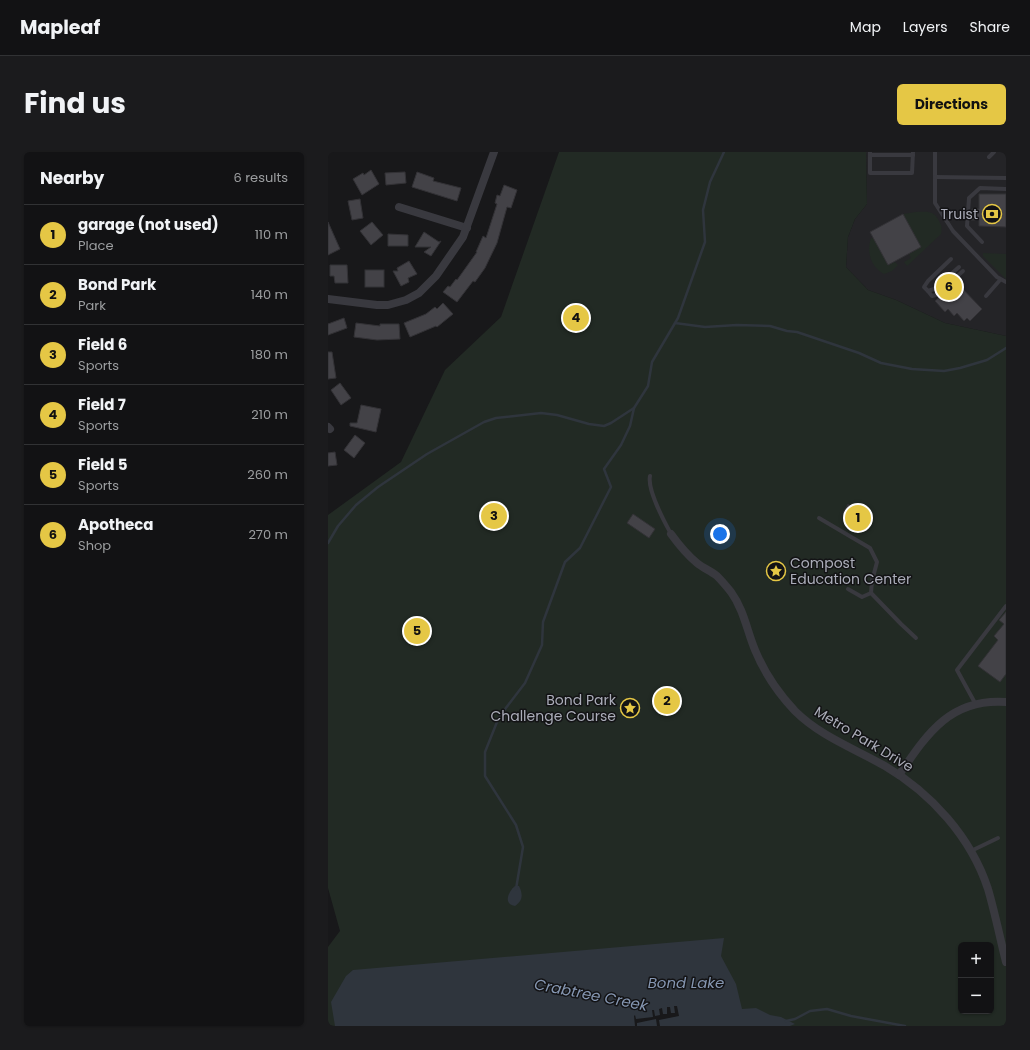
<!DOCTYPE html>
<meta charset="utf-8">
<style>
:root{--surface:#121214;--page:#1b1b1d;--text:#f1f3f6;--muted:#9c9ea0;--line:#313234;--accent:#e5c745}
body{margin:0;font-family:Poppins,sans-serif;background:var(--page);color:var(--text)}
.controls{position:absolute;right:12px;bottom:12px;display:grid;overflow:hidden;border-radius:6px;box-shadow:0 1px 3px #0004}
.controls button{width:36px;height:36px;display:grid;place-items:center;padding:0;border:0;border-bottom:1px solid var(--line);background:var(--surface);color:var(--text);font:20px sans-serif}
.you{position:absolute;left:392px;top:382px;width:14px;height:14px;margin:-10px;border:3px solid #fff;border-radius:50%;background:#1a73e8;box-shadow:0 0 0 6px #1a73e833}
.badge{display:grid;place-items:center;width:26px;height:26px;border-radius:50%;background:var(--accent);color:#111;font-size:13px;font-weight:700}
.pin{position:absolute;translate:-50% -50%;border:2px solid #fff;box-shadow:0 1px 4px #0006}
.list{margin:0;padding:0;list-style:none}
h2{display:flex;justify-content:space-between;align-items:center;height:52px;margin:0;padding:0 16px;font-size:17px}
h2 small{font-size:13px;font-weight:400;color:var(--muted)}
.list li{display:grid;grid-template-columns:26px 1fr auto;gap:12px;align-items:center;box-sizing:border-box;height:60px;padding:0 16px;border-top:1px solid var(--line)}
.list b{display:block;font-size:15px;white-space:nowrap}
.list p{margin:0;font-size:13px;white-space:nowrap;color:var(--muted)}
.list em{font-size:13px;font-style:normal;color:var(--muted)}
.map{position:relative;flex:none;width:678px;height:874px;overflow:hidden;border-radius:6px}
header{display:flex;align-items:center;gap:24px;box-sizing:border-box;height:56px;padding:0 20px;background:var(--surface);border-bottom:1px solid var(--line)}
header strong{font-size:19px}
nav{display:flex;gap:22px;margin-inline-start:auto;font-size:14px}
.intro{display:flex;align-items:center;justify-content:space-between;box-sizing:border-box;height:96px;padding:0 24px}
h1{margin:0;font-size:28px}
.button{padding:10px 18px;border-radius:6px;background:var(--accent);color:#111;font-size:14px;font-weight:700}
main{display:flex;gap:24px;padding:0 24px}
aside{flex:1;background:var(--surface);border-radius:6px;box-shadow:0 1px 3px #0004}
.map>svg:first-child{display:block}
.built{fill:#242427}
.green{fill:#222a24;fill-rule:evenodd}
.water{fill:#2f353d}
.pier{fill:#18181a}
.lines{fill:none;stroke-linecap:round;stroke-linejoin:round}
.stream{stroke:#2f353d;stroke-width:2.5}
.building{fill:#434247;stroke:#333236}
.lane{stroke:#39393f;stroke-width:4}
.street{stroke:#39393f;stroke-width:8}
.labels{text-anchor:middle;stroke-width:3;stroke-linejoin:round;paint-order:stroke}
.poi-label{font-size:14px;fill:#abadb9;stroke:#131315;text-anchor:end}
.street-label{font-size:14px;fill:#abadb9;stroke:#131315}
.water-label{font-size:15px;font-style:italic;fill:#8596b1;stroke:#131315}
</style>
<header>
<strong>Mapleaf</strong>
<nav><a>Map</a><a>Layers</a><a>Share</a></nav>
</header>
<div class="intro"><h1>Find us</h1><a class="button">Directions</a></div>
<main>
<aside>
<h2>Nearby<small>6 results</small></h2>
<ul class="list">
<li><span class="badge">1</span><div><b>garage (not used)</b><p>Place</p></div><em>110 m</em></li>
<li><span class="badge">2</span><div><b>Bond Park</b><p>Park</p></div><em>140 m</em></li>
<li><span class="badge">3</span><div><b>Field 6</b><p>Sports</p></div><em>180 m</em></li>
<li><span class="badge">4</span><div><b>Field 7</b><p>Sports</p></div><em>210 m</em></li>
<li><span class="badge">5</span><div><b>Field 5</b><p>Sports</p></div><em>260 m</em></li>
<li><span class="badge">6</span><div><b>Apotheca</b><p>Shop</p></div><em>270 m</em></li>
</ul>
</aside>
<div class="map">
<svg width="678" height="874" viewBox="0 0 678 874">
<rect width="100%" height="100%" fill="#18181a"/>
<!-- built -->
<polygon class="built" points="538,0 678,0 678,184 617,171 568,148 540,138 518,115 520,85 527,67 539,52"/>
<!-- green -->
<g class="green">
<path d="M231 0H538L539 52 527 67 520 85 518 115 540 138 568 148 617 171 678 184V874H0V795L12 779 0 736V363L73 310 117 218 173 165ZM633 793H663V859H633Z"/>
<path d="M588 60C598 60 606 58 611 69 614 74 614 76 613 82L579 114 576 110 583 106 581 102 593 95 575 62Z"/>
<path d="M543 86 546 87 560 113 567 110 570 113 564 119 556 122C543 115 538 100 543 86Z"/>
<polygon points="655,101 678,102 678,127 655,104"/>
</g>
<!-- water -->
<g class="water">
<path d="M187 734H191C195 742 195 749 187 754 175 752 180 740 187 734Z"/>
<polygon points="396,786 393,804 408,832 414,857 428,856 442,863 453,865 467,872 462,874 7,874 3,850 18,824 25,818"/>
</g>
<!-- pier -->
<polygon class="pier" points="346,854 349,854 351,864 331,868 332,874 329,874 328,867 309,871 309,874 307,874 306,864 307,863 308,867 325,865 324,858 326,858 327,864 332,863 331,857 334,856 335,862 339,862 339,855 342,855 343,861 347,861"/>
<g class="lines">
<!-- stream -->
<g class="stream">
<polyline points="347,171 377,175 409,173 442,174 459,179 469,180 531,201 553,211 584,217 616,219 632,216 659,208 678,196"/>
<polyline points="0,391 10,374 28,353 50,335 99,302 156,270 168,266 213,261 229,263 261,272 276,274 283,271 306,256"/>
<polyline points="188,737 195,695 188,673 157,624 157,600 171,565 197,531 214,493 215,470 237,410 252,396 283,335 276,317 293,293 302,274 306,256 320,234 324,210 350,166 377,90 375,58 382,30 396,0"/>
<polyline points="458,869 467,867 482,859 499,857 523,864 577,874"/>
</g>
</g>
<!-- building -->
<g class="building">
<polygon points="43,18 51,32 34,43 25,27 35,21 36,23"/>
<polygon points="77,20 78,31 58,33 57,21"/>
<polygon points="89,20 106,26 105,29 133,36 129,49 84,35"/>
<polygon points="176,33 189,38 183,56 179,55 169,91 157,116 147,130 145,129 129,150 115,140 120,134 122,135 128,127 129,128 149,100 148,100 155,84 158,86 169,52 167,51 169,43 172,44"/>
<polygon points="651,42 678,42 678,75 651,74 651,68 643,68 644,57 651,57"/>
<polygon points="32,47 35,66 24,68 20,49"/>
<polygon points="575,62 593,95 560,113 542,80"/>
<polygon points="0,70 12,97 0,103"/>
<polygon points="44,70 55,83 43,93 32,79"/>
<polygon points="96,80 111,90 113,89 103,104 96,100 103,95 87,95"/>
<polygon points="60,82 80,83 80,94 60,94"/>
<polygon points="81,109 89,122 80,126 81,130 73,134 65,119 70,119 69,116"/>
<polygon points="2,113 19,113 20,131 7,131 6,124 2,124"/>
<rect x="37" y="118" width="19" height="17"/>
<polygon points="628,130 654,157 642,169 639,166 636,169 629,161 626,164 620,157 617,160 607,149"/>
<polygon points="115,151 125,162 109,175 108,174 82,185 76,171 98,162 107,155 109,157"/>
<polygon points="16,166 19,176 0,183 0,172"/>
<polygon points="28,171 52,174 52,172 71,172 72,187 49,188 26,185"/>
<polygon points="0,200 4,200 8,226 0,227"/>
<polygon points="12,231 23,246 13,253 3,238"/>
<polygon points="33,253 53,257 48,280 22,274 22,271 29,271"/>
<polygon points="27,283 37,291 26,306 16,298"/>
<polygon points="7,300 9,313 0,314 0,301"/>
<polygon points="520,352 544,370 538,379 515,361"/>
<polygon points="305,362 327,377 321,386 299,371"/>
<polygon points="678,460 678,522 672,530 650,514 670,488 666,484 676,472 671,468"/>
</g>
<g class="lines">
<!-- lane -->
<g class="lane">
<polyline points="542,0 542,21 584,21 585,0"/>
<polyline points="607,0 607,51 625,79 669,125 678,130"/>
<polyline points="542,3 585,3"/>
<polyline points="661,5 666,0"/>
<polyline points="607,25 678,26"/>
<polyline points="654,90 639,74 641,46 652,36 678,37"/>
<polyline points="623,107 600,129 596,135 600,139 606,137 631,115"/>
<polyline points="600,139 604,144 608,143 635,119"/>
<polyline points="658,144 672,128"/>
<path d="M322 324C319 338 336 369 343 382"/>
<polyline points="491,366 542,396 549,410 544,429 543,441 573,472 588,486"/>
<polyline points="520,437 534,445 543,441"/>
<polyline points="647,551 629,518 678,454"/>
<polyline points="643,699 670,686"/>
</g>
<!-- street -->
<g class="street">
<polyline points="71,55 139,76"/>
<polyline points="0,147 49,153 60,153 78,148 91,141 108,124 135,85 166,0"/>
<polyline points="0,275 2,277"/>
<path d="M343 382C351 393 358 402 369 411 375 416 383 419 389 424 394 429 399 435 403 440 416 458 419 479 427 498 436 520 451 542 467 559 492 584 527 597 557 614 603 641 643 685 660 737 667 761 672 786 678 810"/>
<path d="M571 623C599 582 622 546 678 550"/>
</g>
</g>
<!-- icons -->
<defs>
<symbol id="bank-ring" viewBox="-11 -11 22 22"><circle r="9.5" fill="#131315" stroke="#e5c745" stroke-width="1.5"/><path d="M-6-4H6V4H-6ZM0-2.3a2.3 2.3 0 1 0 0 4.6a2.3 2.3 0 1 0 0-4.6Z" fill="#e5c745"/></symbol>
<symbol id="sight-ring" viewBox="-11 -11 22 22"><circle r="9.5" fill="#131315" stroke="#e5c745" stroke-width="1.5"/><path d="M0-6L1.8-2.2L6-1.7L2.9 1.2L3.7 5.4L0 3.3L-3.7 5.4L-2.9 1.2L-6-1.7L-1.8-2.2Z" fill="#e5c745"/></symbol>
</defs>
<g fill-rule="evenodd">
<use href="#bank-ring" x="653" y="51" width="22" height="22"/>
<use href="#sight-ring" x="437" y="408" width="22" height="22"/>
<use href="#sight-ring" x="291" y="545" width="22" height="22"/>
</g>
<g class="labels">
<!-- poi labels -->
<g class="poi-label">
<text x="650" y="67">Truist</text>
<text x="462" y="416" text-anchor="start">Compost<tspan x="462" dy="16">Education Center</tspan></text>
<text x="288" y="553">Bond Park<tspan x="288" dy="16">Challenge Course</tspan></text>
</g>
<!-- street labels -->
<g class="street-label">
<text transform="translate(536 587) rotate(31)" y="5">Metro Park Drive</text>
</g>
<!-- water labels -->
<g class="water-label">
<text x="358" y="836">Bond Lake</text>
<text transform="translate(263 843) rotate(11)" y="5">Crabtree Creek</text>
</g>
</g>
</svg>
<div class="controls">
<button>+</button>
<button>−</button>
</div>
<div class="you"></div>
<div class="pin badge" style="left:530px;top:366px">1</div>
<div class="pin badge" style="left:339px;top:549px">2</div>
<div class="pin badge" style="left:166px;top:364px">3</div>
<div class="pin badge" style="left:248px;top:166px">4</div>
<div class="pin badge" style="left:89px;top:479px">5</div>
<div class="pin badge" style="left:621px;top:135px">6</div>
</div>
</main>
